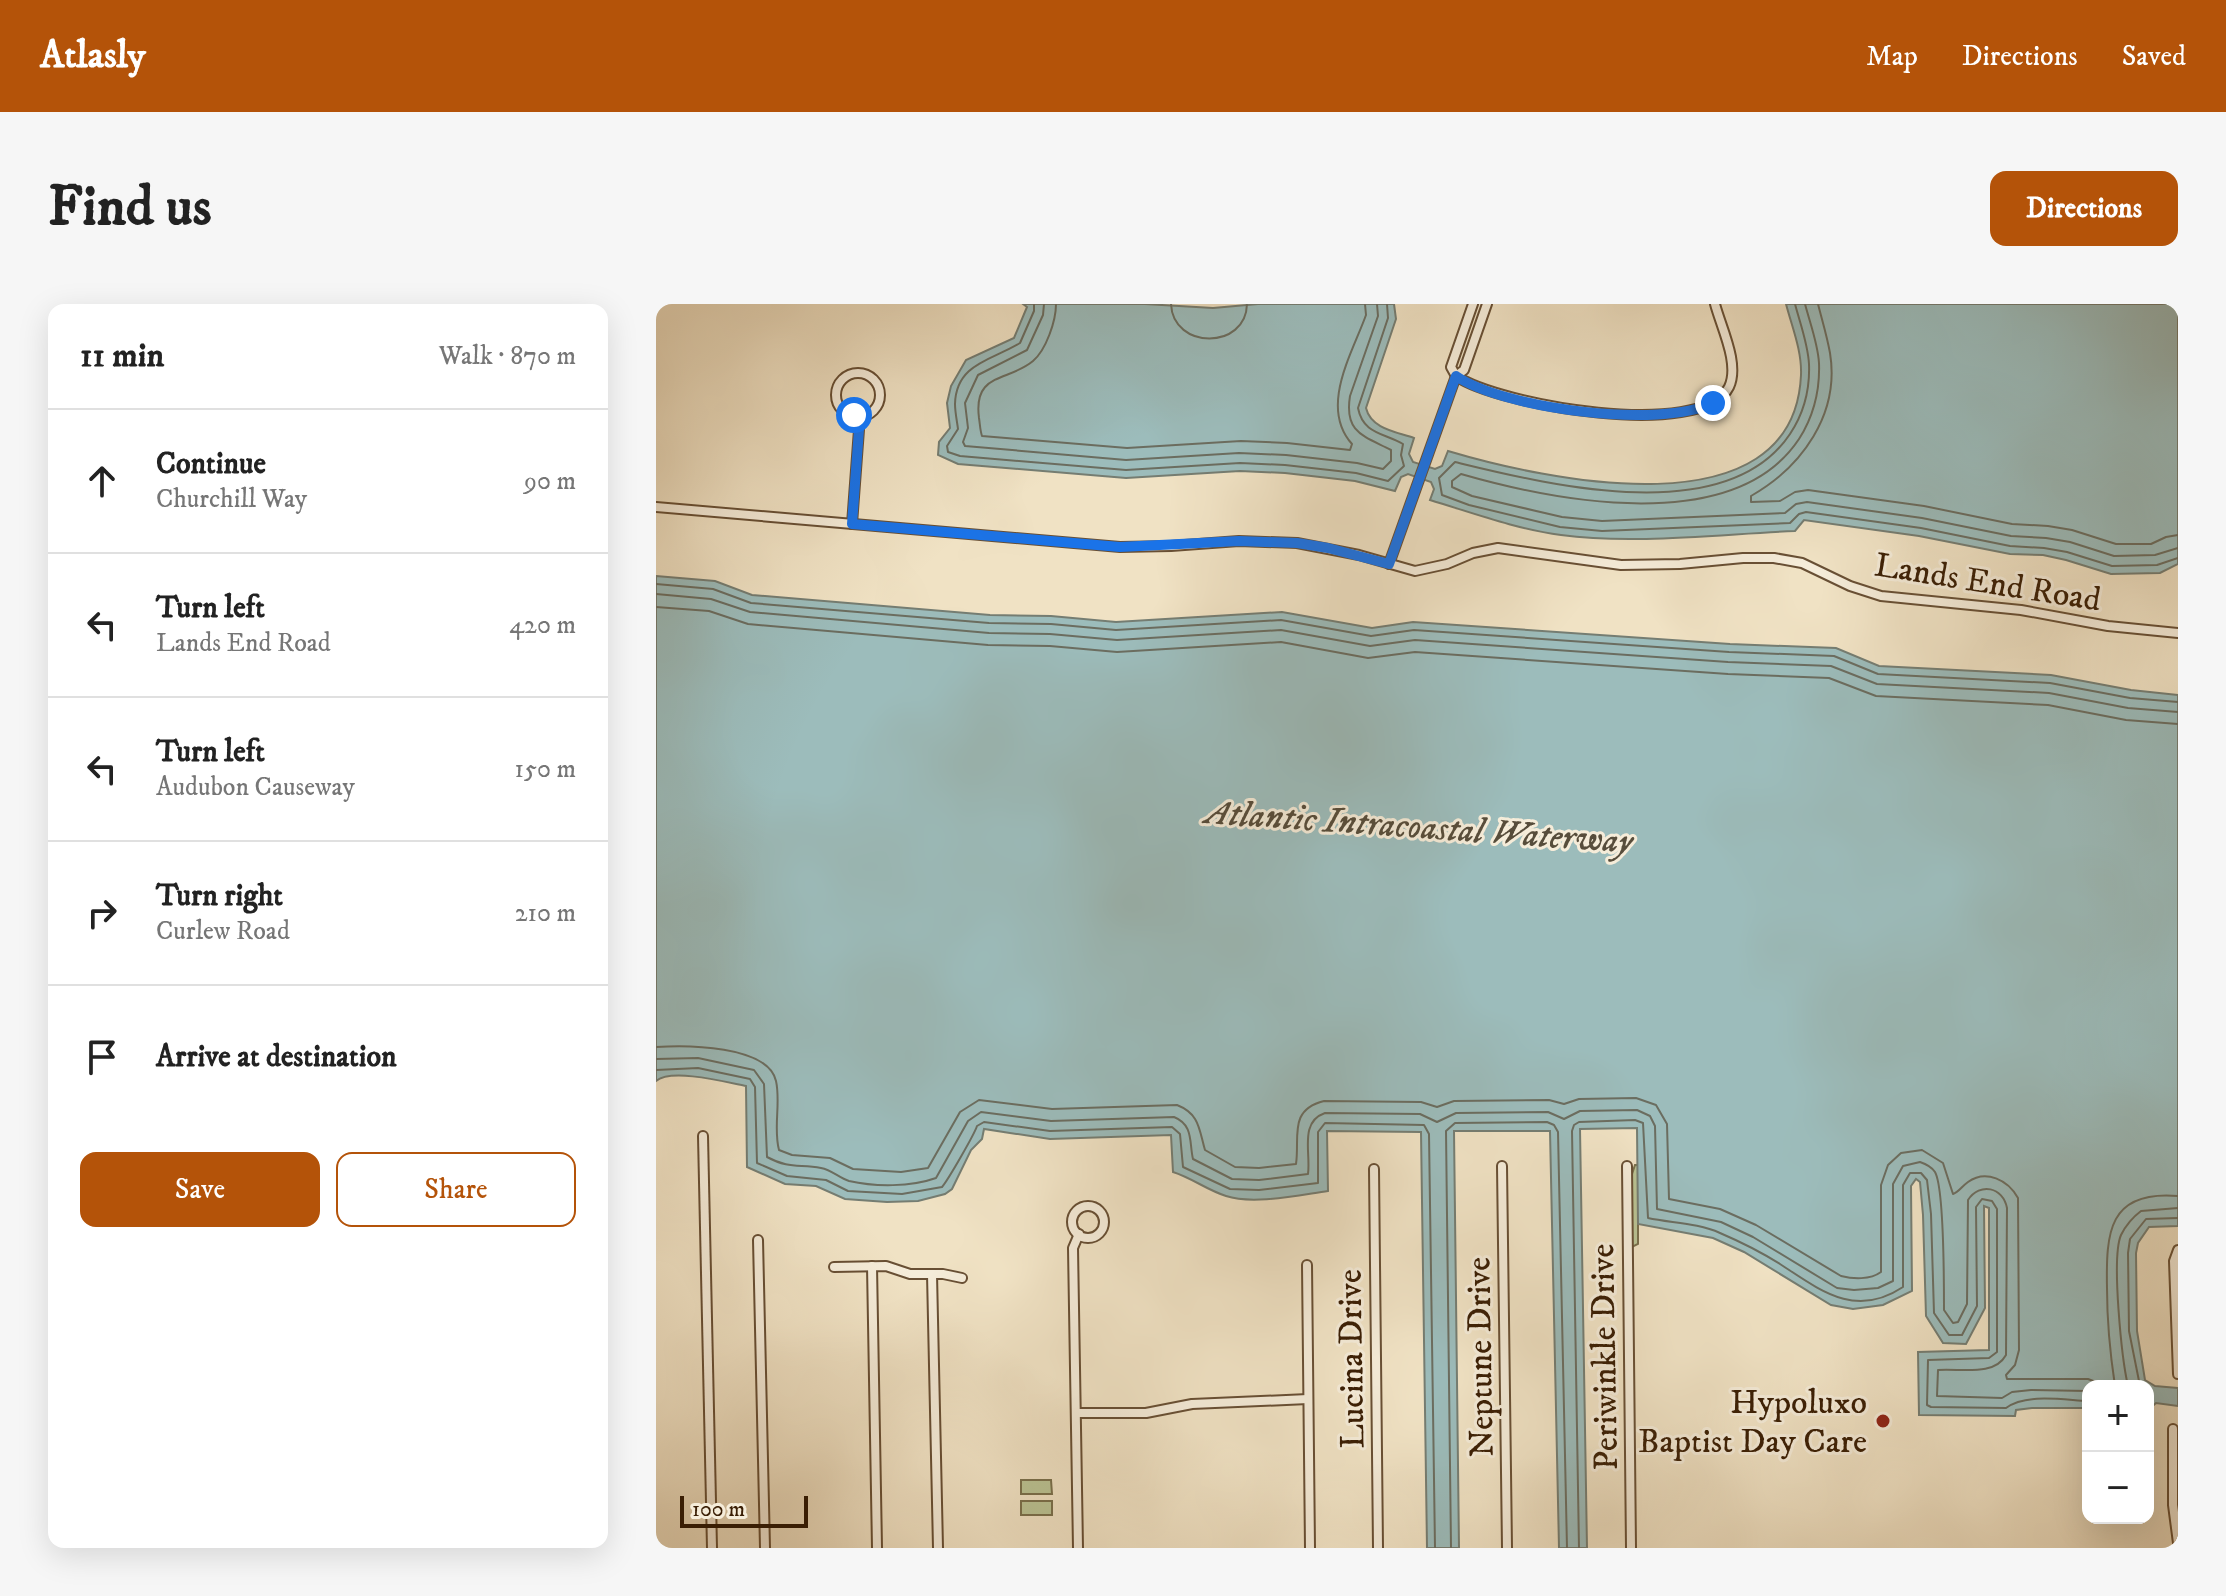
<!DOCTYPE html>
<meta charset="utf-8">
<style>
:root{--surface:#fff;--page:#f6f6f6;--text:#222;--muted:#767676;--line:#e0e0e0;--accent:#b45309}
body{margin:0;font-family:"IM FELL DW Pica",serif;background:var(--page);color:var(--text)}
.controls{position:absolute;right:24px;bottom:24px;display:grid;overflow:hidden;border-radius:16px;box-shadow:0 8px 32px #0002}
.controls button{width:72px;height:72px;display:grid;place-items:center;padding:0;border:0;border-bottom:2px solid var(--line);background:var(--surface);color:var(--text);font:40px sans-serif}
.scale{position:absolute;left:24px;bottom:20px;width:128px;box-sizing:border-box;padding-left:8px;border:4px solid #3a1e04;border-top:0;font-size:22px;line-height:28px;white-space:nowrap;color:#3a1e04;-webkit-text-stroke:6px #f5ecd9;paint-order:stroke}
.stop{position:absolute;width:24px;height:24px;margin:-18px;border:6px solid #1a73e8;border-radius:50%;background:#fff}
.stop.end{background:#1a73e8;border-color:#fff;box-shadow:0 2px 8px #0008}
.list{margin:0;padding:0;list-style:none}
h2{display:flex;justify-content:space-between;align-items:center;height:104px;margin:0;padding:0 32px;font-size:34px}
h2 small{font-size:26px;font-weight:400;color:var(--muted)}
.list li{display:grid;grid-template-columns:52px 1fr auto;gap:24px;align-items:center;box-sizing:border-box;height:144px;padding:0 32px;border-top:2px solid var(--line)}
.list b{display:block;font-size:30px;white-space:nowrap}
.list p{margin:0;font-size:26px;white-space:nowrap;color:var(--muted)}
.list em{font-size:26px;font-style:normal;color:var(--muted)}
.actions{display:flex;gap:16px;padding:24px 32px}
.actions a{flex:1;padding:18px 0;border:2px solid var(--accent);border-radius:16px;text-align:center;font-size:28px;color:var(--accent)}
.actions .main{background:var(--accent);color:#fff}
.icon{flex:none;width:44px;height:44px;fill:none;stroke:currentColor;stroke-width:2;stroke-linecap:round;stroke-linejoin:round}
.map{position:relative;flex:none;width:1522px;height:1244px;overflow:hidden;border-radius:16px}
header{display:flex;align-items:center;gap:48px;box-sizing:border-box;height:112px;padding:0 40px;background:var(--accent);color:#fff}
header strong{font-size:38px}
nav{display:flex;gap:44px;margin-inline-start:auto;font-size:28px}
.intro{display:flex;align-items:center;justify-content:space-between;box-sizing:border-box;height:192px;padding:0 48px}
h1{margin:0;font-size:56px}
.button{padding:20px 36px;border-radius:16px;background:var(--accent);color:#fff;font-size:28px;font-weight:700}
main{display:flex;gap:48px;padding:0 48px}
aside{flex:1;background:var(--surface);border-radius:16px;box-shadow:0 8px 32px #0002}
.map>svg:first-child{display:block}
.green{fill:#bac394;stroke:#7a704c;stroke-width:2}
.water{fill:#9cbcbb;stroke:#757d72;stroke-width:2}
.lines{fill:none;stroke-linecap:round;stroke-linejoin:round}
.shore{stroke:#6b6d60;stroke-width:2}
.minor-casing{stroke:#684f34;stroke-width:12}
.minor{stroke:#f5ecd9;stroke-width:8}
.route{stroke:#1a73e8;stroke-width:10}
.poi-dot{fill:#8f2418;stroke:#f5ecd9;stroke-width:3}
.labels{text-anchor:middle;stroke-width:6;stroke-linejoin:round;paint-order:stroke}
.street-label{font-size:34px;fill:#3a1e04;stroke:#f5ecd9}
.poi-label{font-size:34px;fill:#3a1e04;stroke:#f5ecd9;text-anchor:end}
.water-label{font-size:36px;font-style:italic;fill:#574d3b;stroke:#f5ecd9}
</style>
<header>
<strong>Atlasly</strong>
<nav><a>Map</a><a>Directions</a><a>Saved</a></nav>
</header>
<div class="intro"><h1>Find us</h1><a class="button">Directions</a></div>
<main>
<aside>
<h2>11 min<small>Walk · 870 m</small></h2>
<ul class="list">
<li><svg class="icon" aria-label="ahead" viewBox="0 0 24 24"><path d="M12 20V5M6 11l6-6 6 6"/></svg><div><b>Continue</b><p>Churchill Way</p></div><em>90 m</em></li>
<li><svg class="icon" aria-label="left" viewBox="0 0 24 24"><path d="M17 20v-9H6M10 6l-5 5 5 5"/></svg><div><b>Turn left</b><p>Lands End Road</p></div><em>420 m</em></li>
<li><svg class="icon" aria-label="left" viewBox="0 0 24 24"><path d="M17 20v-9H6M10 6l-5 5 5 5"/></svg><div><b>Turn left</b><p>Audubon Causeway</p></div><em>150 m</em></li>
<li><svg class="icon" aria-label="right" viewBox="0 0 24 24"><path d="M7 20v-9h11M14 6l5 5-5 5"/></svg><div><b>Turn right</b><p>Curlew Road</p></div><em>210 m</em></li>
<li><svg class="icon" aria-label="arrive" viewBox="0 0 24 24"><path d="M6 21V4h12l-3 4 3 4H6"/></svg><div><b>Arrive at destination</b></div></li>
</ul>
<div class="actions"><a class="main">Save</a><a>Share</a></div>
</aside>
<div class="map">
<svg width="1522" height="1244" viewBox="0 0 1522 1244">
<rect width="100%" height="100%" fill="#f0e2c4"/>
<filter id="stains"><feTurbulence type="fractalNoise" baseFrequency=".0025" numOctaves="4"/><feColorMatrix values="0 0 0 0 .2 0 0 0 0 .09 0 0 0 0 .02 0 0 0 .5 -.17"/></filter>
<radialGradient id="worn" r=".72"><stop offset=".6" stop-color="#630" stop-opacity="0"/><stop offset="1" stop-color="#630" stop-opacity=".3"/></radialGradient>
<!-- green -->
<g class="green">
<polygon points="979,861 982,861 982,940 976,943 975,873"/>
<polygon points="365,1176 395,1176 396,1190 365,1190"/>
<rect x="365" y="1197" width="31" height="14"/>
</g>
<!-- water -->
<g class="water">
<path d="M367 0H489L557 4 602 0H738L740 15 710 104C715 125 741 128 758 134L753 150 757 158 779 165 786 162 792 147C886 175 1138 232 1145 71 1146 47 1136 23 1130 0H1522V260L1504 269 1455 270 1410 256 1387 251 1354 250 1263 232 1148 216 1139 227C1066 230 977 241 905 231 860 225 817 209 774 196L778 185 775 178 752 170 745 173 739 187 699 177 629 169 584 167 470 174 302 160 282 151 283 138 294 124 291 99 295 82 310 56 358 34 371 3Z"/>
<path d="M0 272 59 277 96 291 334 311 395 312 460 318 626 308 716 324 757 318 1074 340 1180 344 1223 362 1395 371 1475 386 1522 391V922L1493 923 1482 939 1480 949 1481 1027 1489 1076 1499 1082 1522 1084V1102L1500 1099 1492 1106V1082H1432V1104H1376L1360 1106 1359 1112 1263 1111 1262 1048 1333 1046V904L1328 902 1329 1004 1310 1040 1287 1039 1270 1012 1267 911 1264 878 1260 875 1255 882 1256 987 1227 1001 1197 1005 1175 1001 1088 948 1057 934 982 920 981 824 924 825 931 1244H903L894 827H798L803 1244H771L765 828 671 827 672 887C643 891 597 901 570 892 551 886 536 874 517 868L515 831 394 835 328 825 326 835 315 846 296 885 289 890 262 897 231 898 189 895 160 882 129 880 91 863 90 782C70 778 15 764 0 777Z"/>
</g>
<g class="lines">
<!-- shore -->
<g class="shore">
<path d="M378 0V7L364 39C337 56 300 59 299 100 299 108 301 117 302 125L291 142 292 148 304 152 470 166 584 159 629 161 700 169 732 177 748 162 745 151 747 140C728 129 707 130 702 104L732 14 731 0"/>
<path d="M388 0 387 11 371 46 322 71 309 99 312 124 307 138 309 142 470 156 583 149 630 151 701 159 727 165 735 157V146C708 132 688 129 694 92L722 12 721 0"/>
<path d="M400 0C400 17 390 46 377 57 352 78 317 68 323 114 324 120 324 126 326 132L471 144 585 137 631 139 694 146 696 140C663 103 696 50 710 11L709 0"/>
<path d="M515 0C517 46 590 46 591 0"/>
<path d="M1139 0C1144 19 1152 40 1153 60 1154 85 1148 109 1134 130 1070 226 890 180 799 158L783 174 786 191 813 201 904 223 946 227 1134 219 1143 210 1150 208 1265 224 1354 242 1388 244 1411 248 1456 262 1501 261 1522 254"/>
<path d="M1149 0C1154 19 1162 40 1163 59 1164 86 1157 113 1143 135 1078 233 899 197 805 170L796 177V183L816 192 906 213 946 217 1129 209 1140 200 1151 198 1266 214 1355 232 1390 234 1414 238 1458 252 1499 251 1522 244"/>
<path d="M1162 0C1166 16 1171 32 1174 49 1184 110 1146 163 1095 192V198L1124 197 1139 188 1152 186 1268 202 1356 220 1392 222 1416 226 1460 240H1495L1510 233 1522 231"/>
<polyline points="0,280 57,285 95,299 333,319 395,320 460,326 625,316 715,332 758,326 1073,348 1178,352 1222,370 1394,379 1474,394 1522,398"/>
<polyline points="0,290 55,295 94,308 333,329 394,330 461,336 625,326 714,342 759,336 1072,358 1175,362 1221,380 1393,389 1472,404 1522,408"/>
<polyline points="0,303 53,307 92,320 332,341 394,342 461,348 625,338 712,354 759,348 1072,370 1173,374 1220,392 1392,401 1470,416 1522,420"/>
<path d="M0 743C29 741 112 741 120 777 125 799 117 824 123 846L136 851 174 854 197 865 245 868 272 864 304 808 323 796 396 805 521 801C544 810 543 826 549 846L579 863 603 864 640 860C644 833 632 806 668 797L765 798 781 803 798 797 893 796 908 800 923 795 980 794 1000 801 1011 820 1013 895 1064 905 1100 921 1185 972C1197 975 1214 976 1225 968V881L1232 861 1245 849 1266 846 1287 859 1297 890C1303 888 1305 883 1312 878 1330 865 1352 876 1362 894L1363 1046 1359 1061 1350 1071 1351 1075H1432L1451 1082"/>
<path d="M0 755 42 754 98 766 108 780 111 853C133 865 143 860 165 864 176 866 183 874 193 877 219 883 255 883 280 874L312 817 325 808 395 817 518 813C538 821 533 839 537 855L576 875 603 876 652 870C655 849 643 818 669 809L764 810 781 818 800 809 892 808 908 815 924 807 981 806 994 812 999 822 1001 905 1065 918 1097 933 1181 984 1198 986 1222 984 1237 977V880L1247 862 1264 858C1270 860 1275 862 1279 868 1288 884 1288 982 1288 1006L1297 1019 1302 1018 1311 1000 1312 896C1324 878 1347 883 1351 904L1350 1051C1338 1073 1304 1064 1282 1066L1281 1092 1346 1094 1356 1088 1375 1086 1432 1087"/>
<path d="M0 766 42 764 94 775 99 783 101 859 131 872 170 876 192 887 246 890 286 883C292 876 318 831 321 822L328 818 394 827 516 823 524 830 527 863 574 885 603 886 662 879V828L669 819 768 821 773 830 779 1244"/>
<path d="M1459 1082C1454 1049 1451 1018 1451 984 1450 929 1452 886 1522 892"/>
<path d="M1472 1082C1466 1056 1455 954 1465 931 1469 923 1477 913 1485 907L1522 904"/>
<polyline points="1484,1082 1473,1027 1472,949 1474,935 1490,915 1522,914"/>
<polyline points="795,1244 790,827 799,819 891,818 898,821 902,828 911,1244"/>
<path d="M923 1244 916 827 918 821 923 818 979 816 987 819 992 914C1015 919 1042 919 1064 929 1085 938 1105 948 1124 960 1164 986 1199 1015 1247 983V881L1254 869H1265L1271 876 1275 910 1278 1009 1293 1031H1306L1321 1002 1320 903 1326 895 1336 897 1341 905V1048L1333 1054 1272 1056 1271 1101 1275 1103 1350 1104C1370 1089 1408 1096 1432 1097"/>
</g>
<defs>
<g id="minor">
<circle cx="202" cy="91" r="22"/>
<path d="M800 72C842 101 1046 137 1073 83 1084 60 1065 23 1059 0"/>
<polyline points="800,72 795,63 817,0"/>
<polyline points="0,203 464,243 515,242 583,237 641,239 703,251 759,267 791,260 817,249 842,244 965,261 1024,260 1087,254 1118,254 1146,259 1194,282 1225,292 1365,306 1452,322 1522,329"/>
<polyline points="196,220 204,112"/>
<polyline points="733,260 800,72 808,66 831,0"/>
<polyline points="47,832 56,1244"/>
<polyline points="846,862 851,1244"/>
<polyline points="971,862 975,1244"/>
<polyline points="718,865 722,1244"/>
<circle cx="432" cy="918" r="16"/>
<polyline points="102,936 109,1244"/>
<polyline points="1522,946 1518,957 1522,1070"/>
<polyline points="651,961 654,1244"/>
<polyline points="216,962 221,1244"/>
<polyline points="178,963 230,962 254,970 287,970 306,974"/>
<polyline points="276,970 282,1244"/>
<polyline points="420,1109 490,1109 536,1100 652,1095"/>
<polyline points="1517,1125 1517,1201 1522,1239"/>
<polyline points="422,1244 417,944 423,930"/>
</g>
</defs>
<!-- minor casing -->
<use href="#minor" class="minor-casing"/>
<!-- minor -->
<use href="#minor" class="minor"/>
</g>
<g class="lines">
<!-- route -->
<path class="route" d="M198 111 204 112 196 220 464 243 583 237 641 239 672 244 733 260 800 72C848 105 1004 125 1057 99"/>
</g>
<!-- markers -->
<circle class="poi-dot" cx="1227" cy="1117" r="8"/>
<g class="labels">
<!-- street labels -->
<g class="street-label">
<text transform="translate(1332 277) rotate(9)" y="12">Lands End Road</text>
<text transform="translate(823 1053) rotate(-91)" y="12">Neptune Drive</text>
<text transform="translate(947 1053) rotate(-91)" y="12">Periwinkle Drive</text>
<text transform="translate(694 1055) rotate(-91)" y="12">Lucina Drive</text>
</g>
<!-- poi labels -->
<g class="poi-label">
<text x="1211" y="1109">Hypoluxo<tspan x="1211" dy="39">Baptist Day Care</tspan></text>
</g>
<!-- water labels -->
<g class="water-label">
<text transform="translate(763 521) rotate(4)" y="13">Atlantic Intracoastal Waterway</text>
</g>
</g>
<rect width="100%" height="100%" filter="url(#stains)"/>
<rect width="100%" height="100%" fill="url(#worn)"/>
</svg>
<div class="controls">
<button>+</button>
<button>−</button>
</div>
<div class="scale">100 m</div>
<div class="stop" style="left:198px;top:111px"></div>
<div class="stop end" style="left:1057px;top:99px"></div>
</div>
</main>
